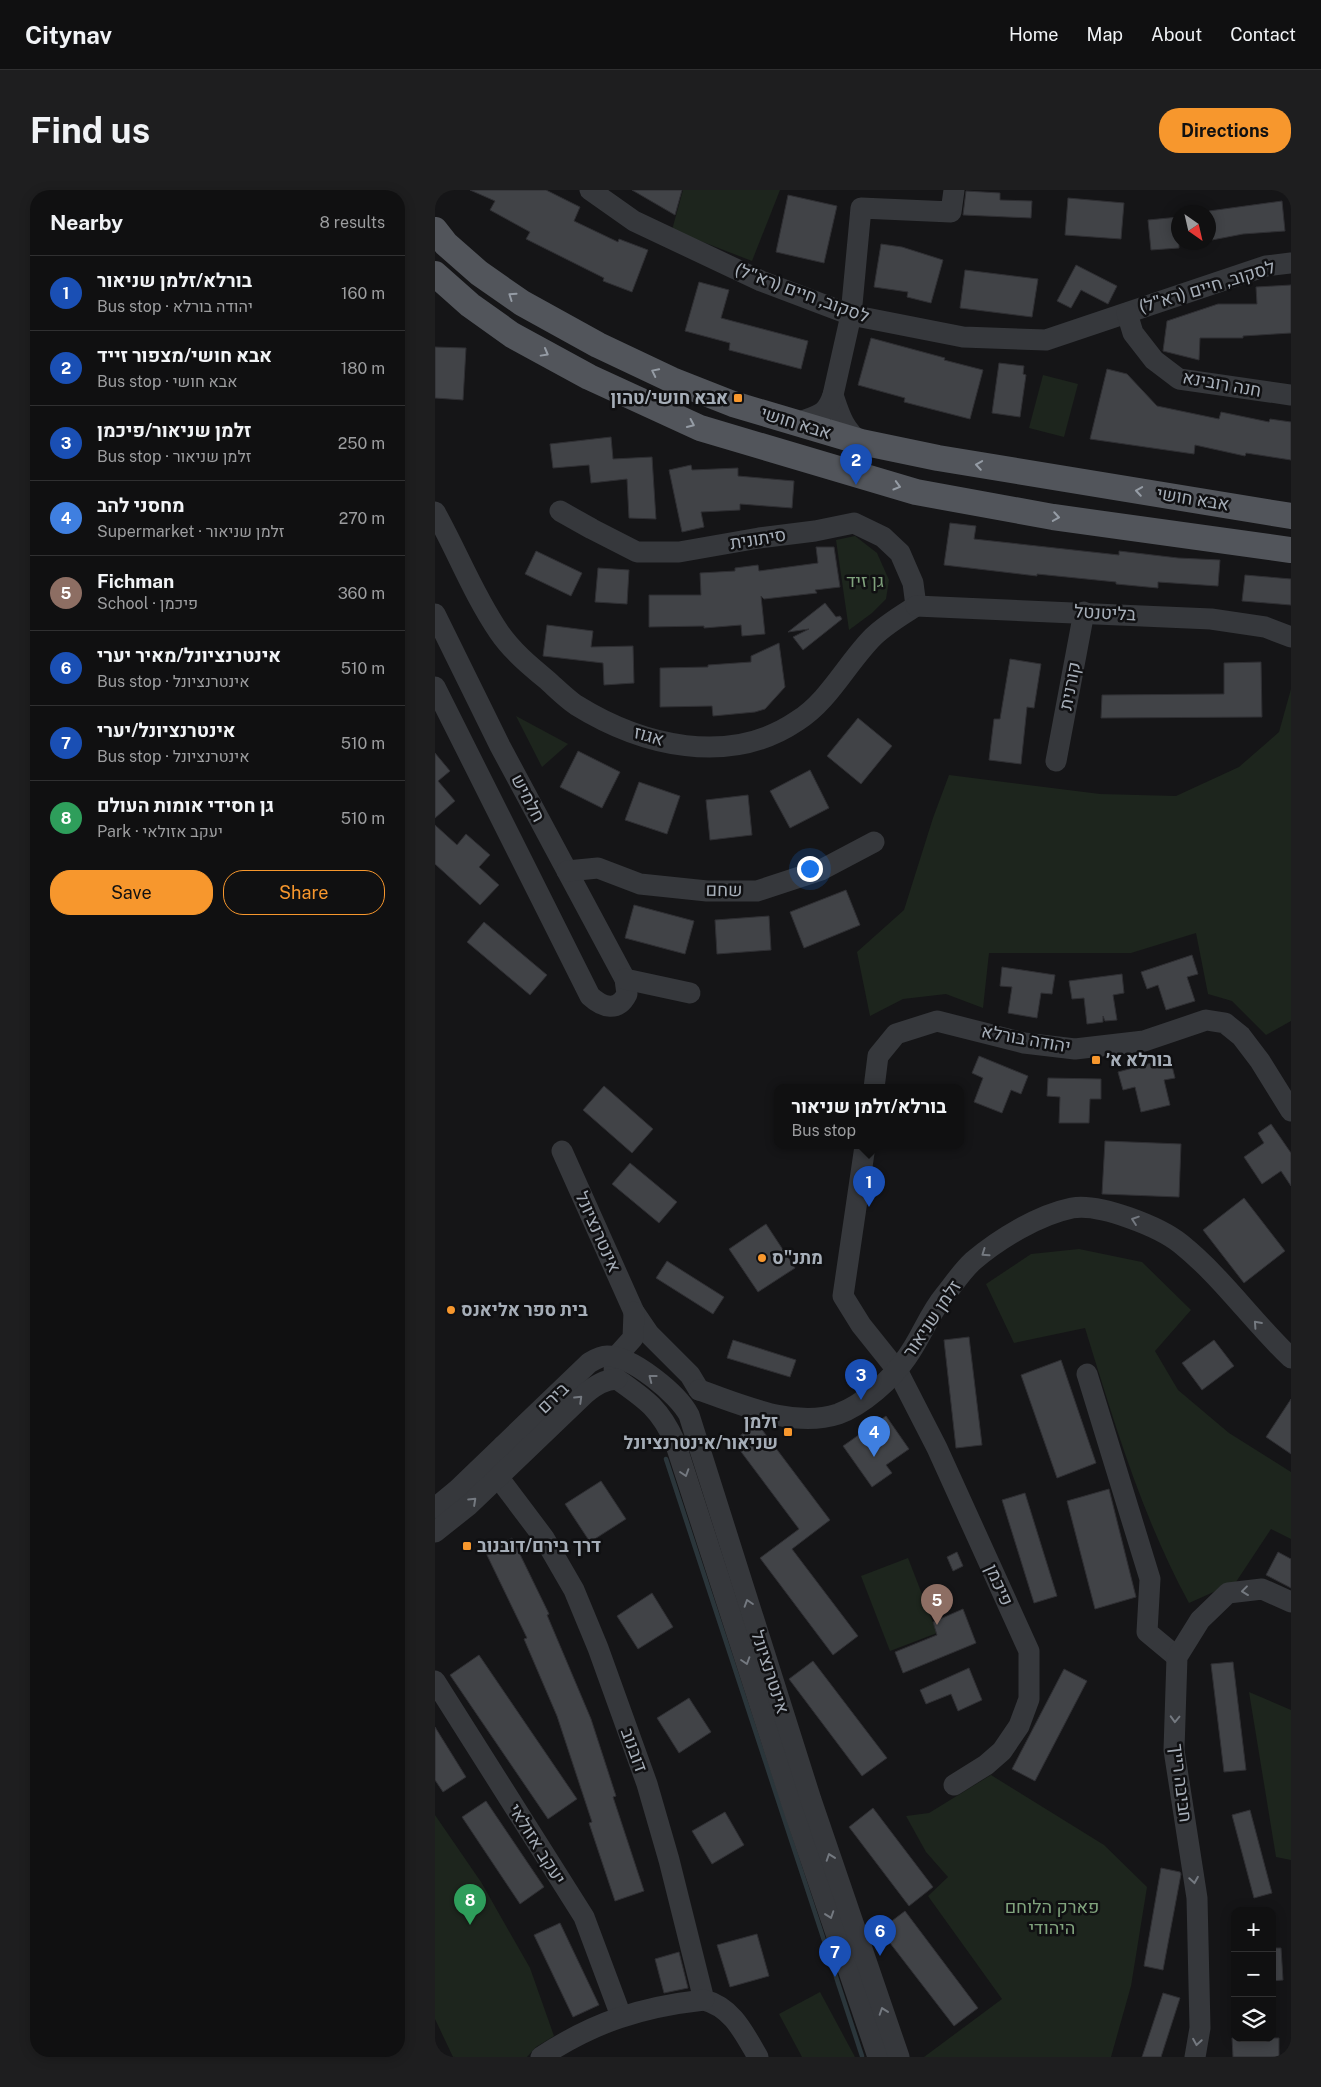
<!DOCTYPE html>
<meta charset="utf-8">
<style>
:root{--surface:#101011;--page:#1e1e1f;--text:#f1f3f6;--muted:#9c9d9f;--line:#303031;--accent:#f7972d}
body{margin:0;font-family:"Public Sans",Heebo,sans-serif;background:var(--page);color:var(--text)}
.controls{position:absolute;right:15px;bottom:15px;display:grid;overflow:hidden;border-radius:10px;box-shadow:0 2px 12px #0003}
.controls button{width:45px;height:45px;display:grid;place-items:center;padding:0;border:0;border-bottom:1px solid var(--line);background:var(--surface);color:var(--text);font:25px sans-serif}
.compass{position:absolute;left:736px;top:15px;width:45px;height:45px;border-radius:50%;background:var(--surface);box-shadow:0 2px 12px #0003;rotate:146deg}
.you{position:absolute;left:374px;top:678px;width:18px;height:18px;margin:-12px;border:4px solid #fff;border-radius:50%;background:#1a73e8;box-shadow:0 0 0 8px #1a73e833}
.badge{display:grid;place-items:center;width:32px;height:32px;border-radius:50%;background:var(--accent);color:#fff;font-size:16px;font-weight:700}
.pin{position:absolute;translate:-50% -41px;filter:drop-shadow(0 1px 2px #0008)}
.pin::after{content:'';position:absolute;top:26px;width:18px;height:15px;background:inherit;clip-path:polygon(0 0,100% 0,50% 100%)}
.popup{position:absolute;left:339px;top:894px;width:190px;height:65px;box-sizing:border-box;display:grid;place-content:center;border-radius:10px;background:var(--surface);filter:drop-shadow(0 1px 4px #0005);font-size:16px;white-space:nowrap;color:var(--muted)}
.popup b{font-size:19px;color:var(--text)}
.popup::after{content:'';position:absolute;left:50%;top:100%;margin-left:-10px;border:10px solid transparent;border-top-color:var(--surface)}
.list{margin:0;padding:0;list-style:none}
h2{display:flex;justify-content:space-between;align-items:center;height:65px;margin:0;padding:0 20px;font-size:21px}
h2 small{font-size:16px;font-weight:400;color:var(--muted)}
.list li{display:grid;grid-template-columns:32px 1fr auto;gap:15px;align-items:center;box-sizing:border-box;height:75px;padding:0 20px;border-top:1px solid var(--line)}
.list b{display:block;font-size:19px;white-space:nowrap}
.list p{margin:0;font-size:16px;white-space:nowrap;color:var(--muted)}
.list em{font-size:16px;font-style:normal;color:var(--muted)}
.actions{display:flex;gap:10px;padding:15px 20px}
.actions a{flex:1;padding:11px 0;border:1px solid var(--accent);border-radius:20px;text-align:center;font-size:18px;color:var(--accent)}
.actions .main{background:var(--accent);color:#111}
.icon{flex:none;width:28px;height:28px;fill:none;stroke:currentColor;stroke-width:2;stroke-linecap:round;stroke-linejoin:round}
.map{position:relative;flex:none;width:856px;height:1867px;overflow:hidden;border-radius:20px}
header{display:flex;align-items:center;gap:30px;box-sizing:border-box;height:70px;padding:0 25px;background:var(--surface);border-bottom:1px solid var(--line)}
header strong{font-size:24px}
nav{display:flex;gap:28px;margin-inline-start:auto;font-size:18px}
.intro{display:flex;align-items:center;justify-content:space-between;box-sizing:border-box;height:120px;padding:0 30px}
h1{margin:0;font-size:35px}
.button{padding:12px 22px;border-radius:20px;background:var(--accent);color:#111;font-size:18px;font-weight:700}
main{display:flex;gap:30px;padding:0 30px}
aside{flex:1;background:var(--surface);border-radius:20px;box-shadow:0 2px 12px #0003}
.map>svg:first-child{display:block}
.green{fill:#1d251d}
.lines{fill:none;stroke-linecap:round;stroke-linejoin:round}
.stream{stroke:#2b363b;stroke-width:4.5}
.building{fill:#414347;stroke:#2f2f33}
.minor{stroke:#36383c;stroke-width:21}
.major{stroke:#52555b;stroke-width:26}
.oneway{stroke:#959ca5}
.oneway2{stroke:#747980}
.poi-dot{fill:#f7972d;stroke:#101012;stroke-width:2}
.labels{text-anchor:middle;stroke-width:5;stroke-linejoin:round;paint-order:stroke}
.street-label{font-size:18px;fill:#a6aeb8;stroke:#101012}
.poi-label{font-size:18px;font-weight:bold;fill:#a6aeb8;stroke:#101012;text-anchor:start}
.park-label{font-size:18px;fill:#80a37d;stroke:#101012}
</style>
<header>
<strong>Citynav</strong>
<nav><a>Home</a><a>Map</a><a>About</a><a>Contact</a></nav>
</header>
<div class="intro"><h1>Find us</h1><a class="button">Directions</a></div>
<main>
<aside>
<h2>Nearby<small>8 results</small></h2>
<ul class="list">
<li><span class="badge" style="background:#1a4fb4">1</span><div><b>בורלא/זלמן שניאור</b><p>Bus stop · יהודה בורלא</p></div><em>160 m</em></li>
<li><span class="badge" style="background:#1a4fb4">2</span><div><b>אבא חושי/מצפור זייד</b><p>Bus stop · אבא חושי</p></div><em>180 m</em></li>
<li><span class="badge" style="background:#1a4fb4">3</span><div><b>זלמן שניאור/פיכמן</b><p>Bus stop · זלמן שניאור</p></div><em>250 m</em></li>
<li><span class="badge" style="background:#3f7fe0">4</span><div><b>מחסני להב</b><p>Supermarket · זלמן שניאור</p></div><em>270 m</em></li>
<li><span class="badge" style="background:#8d6e63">5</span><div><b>Fichman</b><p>School · פיכמן</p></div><em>360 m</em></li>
<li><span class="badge" style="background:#1a4fb4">6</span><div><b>אינטרנציונל/מאיר יערי</b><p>Bus stop · אינטרנציונל</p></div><em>510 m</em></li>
<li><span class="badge" style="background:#1a4fb4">7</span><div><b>אינטרנציונל/יערי</b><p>Bus stop · אינטרנציונל</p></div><em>510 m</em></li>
<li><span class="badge" style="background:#2e9e5b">8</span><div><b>גן חסידי אומות העולם</b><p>Park · יעקב אזולאי</p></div><em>510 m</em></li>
</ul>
<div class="actions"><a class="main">Save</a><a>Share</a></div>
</aside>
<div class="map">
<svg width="856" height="1867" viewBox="0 0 856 1867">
<rect width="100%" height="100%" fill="#151517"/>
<!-- green -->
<g class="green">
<polygon points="248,0 345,0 317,71 237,40"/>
<polygon points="608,185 643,194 629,247 594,238"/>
<polygon points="420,346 442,363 454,390 451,409 437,423 414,440 401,350"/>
<polygon points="856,499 856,831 831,845 797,811 773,804 761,743 696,763 554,763 548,818 511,804 468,809 435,826 422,762 469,720 498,628 514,585 665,604 741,606 804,577 844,542"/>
<polygon points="81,526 133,554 107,577"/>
<path d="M644 1059 707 1072 756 1120 720 1161 743 1200 794 1243 856 1282V1349L836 1339 801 1392 754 1413C707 1327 679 1232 650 1138L579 1153 551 1094 596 1064Z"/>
<polygon points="473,1368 502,1443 455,1461 426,1386"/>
<polygon points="814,1502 856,1520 856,1670 841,1667"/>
<polygon points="556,1585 669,1655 712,1697 696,1796 676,1867 489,1867 567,1809 493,1706 513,1687 491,1662 471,1626 494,1623"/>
<polygon points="0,1625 46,1692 95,1778 119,1846 101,1857 92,1867 18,1867 0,1829"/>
<polygon points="385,1802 420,1867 367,1867 344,1824"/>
</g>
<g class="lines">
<!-- stream -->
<polyline class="stream" points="231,1269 427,1866"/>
</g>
<!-- building -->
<g class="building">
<polygon points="35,0 111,0 145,17 139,31 183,52 184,49 213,60 197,102 168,91 169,88 91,49 95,42 55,20 60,11"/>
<polygon points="197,0 247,0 240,25"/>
<polygon points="531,1 565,3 565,10 597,11 596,28 528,25"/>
<polygon points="353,5 402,16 389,73 341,62"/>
<polygon points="633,8 689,13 686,49 630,45"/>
<polygon points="847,11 850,41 808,44 777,50 774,21"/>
<polygon points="744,27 744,58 716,60 713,30"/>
<polygon points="446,54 467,57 508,70 496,113 472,107 473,102 439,97"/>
<polygon points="641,75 682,96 673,114 646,100 636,118 622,111"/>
<polygon points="530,80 603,89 597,127 525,118"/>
<polygon points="264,92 294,100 286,128 373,151 366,179 294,160 295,153 250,141"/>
<polygon points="856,95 856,143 808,146 808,148 765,148 764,170 728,161 732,131 783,114 822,114 821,97"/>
<polygon points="436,148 510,168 509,170 548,180 535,229 469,212 470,208 423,195"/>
<polygon points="0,157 31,158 28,210 0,208"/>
<polygon points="564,173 589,176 588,184 591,185 585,227 557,223"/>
<polygon points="672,179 692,184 722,216 784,229 786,222 834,232 835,229 856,232 856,270 811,263 810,266 760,255 759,264 655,249"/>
<polygon points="176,247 178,269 217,267 221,329 194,328 192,289 156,293 154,275 118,278 115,254"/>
<polygon points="256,275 257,280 303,278 303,286 359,291 357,318 305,314 305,320 266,322 269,337 247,342 234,280"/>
<polygon points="515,333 541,336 539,349 684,365 684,361 743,368 785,370 783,396 723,392 723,398 681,394 681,392 602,384 602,386 509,375"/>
<polygon points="381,357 399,357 405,397 380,400 382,403 329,409 326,406 330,444 307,446 306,435 269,438 269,436 214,437 214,405 266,405 265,383 300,381 300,378 323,375 324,381 383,373"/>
<polygon points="101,361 147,383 136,406 90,384"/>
<polygon points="163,378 194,380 192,414 160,412"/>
<polygon points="810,385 856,389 856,415 807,411"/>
<polygon points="390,413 401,427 405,426 407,429 368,460 358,447 374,439 353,442"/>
<polygon points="112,435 158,441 156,457 198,456 199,493 169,495 168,473 108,466"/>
<polygon points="344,453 350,497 330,519 320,522 278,526 277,516 225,517 225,478 273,477 273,475 316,472 316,466"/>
<polygon points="575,469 606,474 599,518 592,517 586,574 554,570 559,529 565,529"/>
<polygon points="826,472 827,527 666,528 667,505 789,504 789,473"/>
<polygon points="423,528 457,556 426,594 392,566"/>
<polygon points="143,561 185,582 167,618 125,597"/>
<polygon points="0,563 15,581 3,591 20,611 0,628"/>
<polygon points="375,580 394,618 355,638 335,601"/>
<polygon points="204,592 245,606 232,644 190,630"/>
<polygon points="313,605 317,645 275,650 271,610"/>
<polygon points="0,635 22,655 31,644 55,665 44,677 64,695 45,715 0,674"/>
<polygon points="411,700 425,735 369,758 355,722"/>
<polygon points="199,715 259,731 250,764 190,748"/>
<polygon points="334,726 336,760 282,764 280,730"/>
<polygon points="49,732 112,785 95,805 32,752"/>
<polygon points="757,765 763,784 752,787 760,811 731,820 723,795 712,799 706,782"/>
<polygon points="567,777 620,785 617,804 606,803 602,828 573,823 577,797 565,796"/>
<polygon points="687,784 689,803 678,805 682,830 670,831 668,826 668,832 652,834 649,808 637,809 634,791"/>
<polygon points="544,866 593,886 586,904 576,900 567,923 539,912 548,888 537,883"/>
<polygon points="735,868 740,888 729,890 735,915 706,922 700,897 688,900 683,882"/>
<polygon points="613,888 666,889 666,909 655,909 654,933 624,933 625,907 612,906"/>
<polygon points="169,896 218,939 197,963 148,920"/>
<polygon points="836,934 856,963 856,996 846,981 827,994 809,967 829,953 823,943"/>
<polygon points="670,951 746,954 744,1007 667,1004"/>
<polygon points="195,973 242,1012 224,1033 177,994"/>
<polygon points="809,1008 850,1061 809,1093 768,1040"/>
<polygon points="331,1034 360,1078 323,1102 294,1059"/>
<polygon points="232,1071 289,1107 278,1124 221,1088"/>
<polygon points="534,1147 547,1255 521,1258 509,1150"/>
<polygon points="298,1150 361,1170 355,1187 292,1168"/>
<polygon points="779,1150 799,1176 767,1200 747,1173"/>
<polygon points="626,1170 661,1273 622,1288 586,1185"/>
<polygon points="856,1209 856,1264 831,1247"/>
<polygon points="451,1226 474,1259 451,1275 457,1283 437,1297 408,1256"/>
<polygon points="322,1233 395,1330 357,1359 423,1446 398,1465 325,1368 364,1339 298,1251"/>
<polygon points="166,1291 191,1329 155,1352 130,1314"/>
<polygon points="674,1299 701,1407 660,1419 632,1311"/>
<polygon points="590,1303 622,1406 599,1413 567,1310"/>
<polygon points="77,1348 114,1424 112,1425 156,1529 181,1606 178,1607 209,1701 180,1711 154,1633 157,1632 122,1526 89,1449 92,1448 50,1361"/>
<polygon points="522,1362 528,1376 518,1381 512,1367"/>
<polygon points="843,1362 856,1369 856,1398 831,1385"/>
<polygon points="217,1403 238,1437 203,1459 182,1426"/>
<polygon points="528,1419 541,1453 468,1483 460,1462 502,1445 498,1432"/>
<polygon points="44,1465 142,1609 113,1629 15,1485"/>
<polygon points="378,1471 452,1568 427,1586 354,1489"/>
<polygon points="798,1472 811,1580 789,1582 776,1474"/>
<polygon points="534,1478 547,1510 523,1521 516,1504 491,1514 485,1500"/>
<polygon points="629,1479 652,1491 600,1591 577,1579"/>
<polygon points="254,1508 276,1542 244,1563 222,1528"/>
<polygon points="0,1537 31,1587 8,1602 0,1590"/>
<polygon points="51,1611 109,1697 85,1714 27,1627"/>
<polygon points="438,1618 498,1697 474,1716 414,1637"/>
<polygon points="815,1620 837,1703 819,1708 797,1625"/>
<polygon points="290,1622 309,1655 277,1674 257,1641"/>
<polygon points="726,1678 745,1682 746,1684 728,1780 709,1776"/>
<polygon points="470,1721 543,1818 519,1836 445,1740"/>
<polygon points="125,1733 164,1815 138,1827 99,1745"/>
<polygon points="322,1744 334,1786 295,1797 282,1755"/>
<polygon points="837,1758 846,1758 848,1790 837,1791"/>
<polygon points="244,1762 253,1798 229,1803 220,1769"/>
<polygon points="728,1803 745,1808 726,1867 707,1867"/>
<polygon points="797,1848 844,1848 844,1867 798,1867"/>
</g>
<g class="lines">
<!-- minor -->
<g class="minor">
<polyline points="155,0 199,31 326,91 416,125 528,147 611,150 831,76 856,73"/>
<polyline points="692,123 698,143 719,170 744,189 856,205"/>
<path d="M398 205C404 223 409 241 426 252"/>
<path d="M362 233C381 225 391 227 398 205L416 125 426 18 516 22 519 0"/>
<polyline points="125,321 157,339 202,362 244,362 324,348 380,341 419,333 448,347 465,363 478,393 481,416"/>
<path d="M0 322C22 361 38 404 64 442 77 461 95 476 112 490 121 498 131 508 141 515 207 556 294 577 362 531 394 511 412 473 438 447 450 435 467 425 481 416"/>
<polyline points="481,416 776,429 830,437 856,447"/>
<path d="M0 424 65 556 190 789 192 804C183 822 168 818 155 806L0 497"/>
<polyline points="621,571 649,422"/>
<polyline points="132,681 163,678 205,694 272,701 322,701 386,680 439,652"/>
<polyline points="190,789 255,803"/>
<polyline points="439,898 443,866 461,844 502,831 589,853 640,859 709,851 771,830 790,833 806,846 825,871 856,921"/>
<polyline points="430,956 408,1106 426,1135 462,1180 502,1258 594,1461 594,1509 584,1536 567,1561 551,1575 519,1595"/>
<polyline points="127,961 199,1122 214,1144 255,1185 264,1200"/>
<polyline points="179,1180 181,1167 198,1148 199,1122"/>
<polyline points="652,1184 715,1389 712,1442 742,1467"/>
<path d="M182 1189C212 1210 225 1219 240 1252L359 1620 443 1867"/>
<path d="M264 1200C306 1214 358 1239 403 1224 428 1215 457 1189 472 1167 486 1148 494 1124 509 1106 518 1095 527 1081 538 1071 564 1049 603 1025 637 1018 665 1013 725 1037 746 1054 787 1087 818 1132 856 1168"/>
<path d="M68 1256C62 1268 59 1275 63 1287L109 1348 139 1400 163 1458 212 1594 234 1670 269 1810C297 1817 309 1843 323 1867"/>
<path d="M0 1318 23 1299 154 1173C159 1170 165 1166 172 1166 197 1166 243 1204 254 1225L376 1610 464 1867"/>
<path d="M0 1342 34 1315 151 1203C161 1195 169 1190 182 1189"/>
<polyline points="0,1491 149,1727 186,1826"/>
<path d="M106 1867C159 1832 206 1817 269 1810"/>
<polyline points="760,1867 765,1838 762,1708 739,1560 742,1467 765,1430 793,1403 827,1399 856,1412"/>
</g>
<!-- major -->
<g class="major">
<polyline points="0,40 11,54 44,83 87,113 163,155 237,190 298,214 426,252 503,268 856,326"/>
<polyline points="0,84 35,115 77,145 154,187 265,238 481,302 618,327 856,360"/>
</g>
</g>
<!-- one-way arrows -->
<defs><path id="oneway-chevron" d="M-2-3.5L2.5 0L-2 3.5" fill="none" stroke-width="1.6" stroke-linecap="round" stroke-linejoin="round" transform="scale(1.25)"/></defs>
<g class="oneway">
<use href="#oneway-chevron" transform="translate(77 106) rotate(-145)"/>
<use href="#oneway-chevron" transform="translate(110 163) rotate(29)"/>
<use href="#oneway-chevron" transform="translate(220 182) rotate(-154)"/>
<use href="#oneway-chevron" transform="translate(256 234) rotate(25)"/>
<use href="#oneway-chevron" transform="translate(544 275) rotate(-171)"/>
<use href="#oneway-chevron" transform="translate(462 296) rotate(16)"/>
<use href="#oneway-chevron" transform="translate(704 301) rotate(-171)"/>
<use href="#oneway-chevron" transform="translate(621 327) rotate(9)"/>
</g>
<g class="oneway2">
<use href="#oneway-chevron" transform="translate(700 1030) rotate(-161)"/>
<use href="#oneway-chevron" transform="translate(550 1063) rotate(145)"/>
<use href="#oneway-chevron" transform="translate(822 1134) rotate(-132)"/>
<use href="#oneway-chevron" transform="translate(217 1188) rotate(-142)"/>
<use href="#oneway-chevron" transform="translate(144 1209) rotate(-44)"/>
<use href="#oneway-chevron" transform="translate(250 1283) rotate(72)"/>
<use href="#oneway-chevron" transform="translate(38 1311) rotate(-43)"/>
<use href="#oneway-chevron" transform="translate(810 1401) rotate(173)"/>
<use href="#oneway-chevron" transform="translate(313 1413) rotate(-108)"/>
<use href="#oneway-chevron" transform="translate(311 1471) rotate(72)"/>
<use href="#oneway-chevron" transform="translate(740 1529) rotate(92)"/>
<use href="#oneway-chevron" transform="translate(395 1667) rotate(-109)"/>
<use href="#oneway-chevron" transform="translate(759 1690) rotate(81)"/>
<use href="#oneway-chevron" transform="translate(395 1725) rotate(71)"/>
<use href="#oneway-chevron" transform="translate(448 1821) rotate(-109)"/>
<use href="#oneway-chevron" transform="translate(762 1852) rotate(99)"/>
</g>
<!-- markers -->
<g class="poi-dot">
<rect x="298" y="203" width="10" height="10" rx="2.5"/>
<rect x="656" y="865" width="10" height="10" rx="2.5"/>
<circle cx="327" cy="1068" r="5"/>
<circle cx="16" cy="1120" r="5"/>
<rect x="348" y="1237" width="10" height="10" rx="2.5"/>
<rect x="27" y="1351" width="10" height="10" rx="2.5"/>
</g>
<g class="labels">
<!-- street labels -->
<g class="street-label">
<text transform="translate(772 97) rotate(-17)" y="6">לסקוב, חיים (רא"ל)</text>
<text transform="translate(367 103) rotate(20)" y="6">לסקוב, חיים (רא"ל)</text>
<text transform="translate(787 194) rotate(10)" y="6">חנה רובינא</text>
<text transform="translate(361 233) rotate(17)" y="6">אבא חושי</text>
<text transform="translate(758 309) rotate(9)" y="6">אבא חושי</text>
<text transform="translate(323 349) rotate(-9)" y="6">סיתונית</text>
<text transform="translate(670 423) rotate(3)" y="6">בליטנטל</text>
<text transform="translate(635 496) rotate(-79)" y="6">קורנית</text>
<text transform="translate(214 546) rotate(16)" y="6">אגוז</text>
<text transform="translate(93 608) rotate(62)" y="6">חלמיש</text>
<text transform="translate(289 700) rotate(1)" y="6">שחם</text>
<text transform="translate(591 849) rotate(10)" y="6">יהודה בורלא</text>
<text transform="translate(163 1042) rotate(66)" y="6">אינטרנציונל</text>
<text transform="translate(497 1129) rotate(-56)" y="6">זלמן שניאור</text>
<text transform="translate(118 1208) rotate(-44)" y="6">בירם</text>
<text transform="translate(564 1395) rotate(66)" y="6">פיכמן</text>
<text transform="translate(335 1482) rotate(72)" y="6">אינטרנציונל</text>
<text transform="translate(199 1560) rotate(70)" y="6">דובנוב</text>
<text transform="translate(746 1593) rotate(83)" y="6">חביבה רייך</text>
<text transform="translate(102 1654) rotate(58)" y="6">יעקב אזולאי</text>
</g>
<!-- poi labels -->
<g class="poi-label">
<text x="293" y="214" text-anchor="end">אבא חושי/טהון</text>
<text x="671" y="876">בורלא א׳</text>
<text x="337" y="1074">מתנ"ס</text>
<text x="26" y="1126">בית ספר אליאנס</text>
<text x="343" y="1238" text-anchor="end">זלמן<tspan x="343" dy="21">שניאור/אינטרנציונל</tspan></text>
<text x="42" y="1362">דרך בירם/דובנוב</text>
</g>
<!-- park labels -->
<g class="park-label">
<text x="430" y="397">גן זיד</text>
<text x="617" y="1723">פארק הלוחם<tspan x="617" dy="21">היהודי</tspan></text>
</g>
</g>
</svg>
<div class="controls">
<button>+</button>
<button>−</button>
<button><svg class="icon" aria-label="layers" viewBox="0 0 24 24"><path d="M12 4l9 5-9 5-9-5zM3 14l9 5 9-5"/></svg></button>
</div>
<svg class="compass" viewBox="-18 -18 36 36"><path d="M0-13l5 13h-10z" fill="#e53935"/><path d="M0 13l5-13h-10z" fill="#9c9d9f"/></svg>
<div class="you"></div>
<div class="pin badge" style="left:434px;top:1017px;background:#1a4fb4">1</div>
<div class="popup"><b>בורלא/זלמן שניאור</b>Bus stop</div>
<div class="pin badge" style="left:421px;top:295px;background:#1a4fb4">2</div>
<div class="pin badge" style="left:426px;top:1210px;background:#1a4fb4">3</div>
<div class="pin badge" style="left:439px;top:1267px;background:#3f7fe0">4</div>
<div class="pin badge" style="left:502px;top:1435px;background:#8d6e63">5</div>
<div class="pin badge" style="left:445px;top:1766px;background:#1a4fb4">6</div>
<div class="pin badge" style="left:400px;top:1787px;background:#1a4fb4">7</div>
<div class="pin badge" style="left:35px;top:1735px;background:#2e9e5b">8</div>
</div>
</main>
